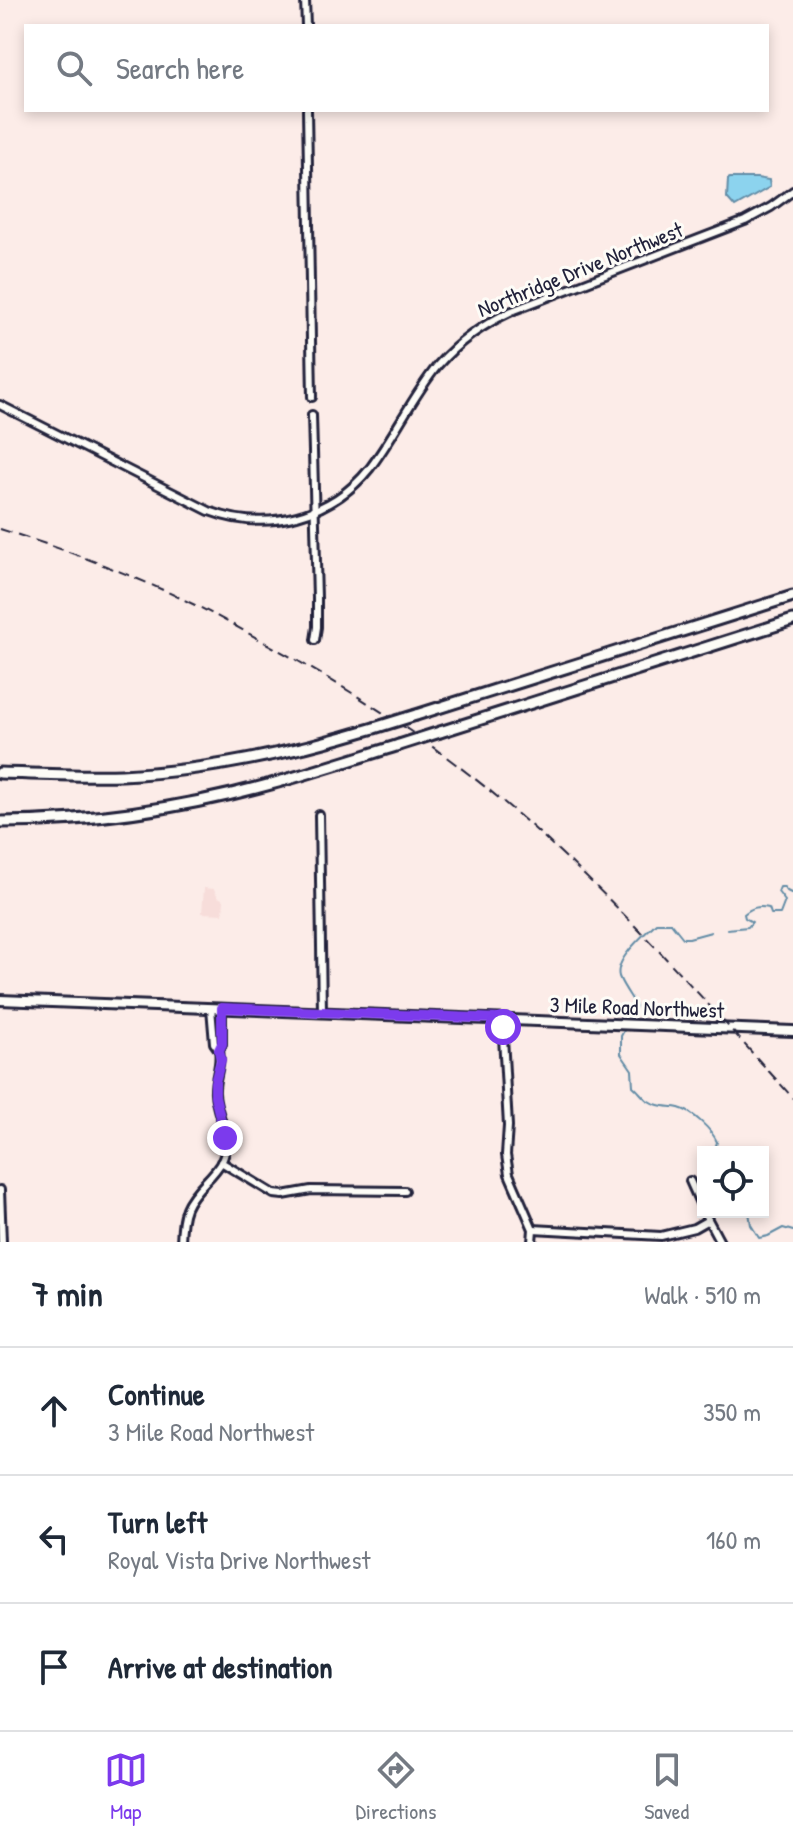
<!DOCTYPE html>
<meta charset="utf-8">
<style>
:root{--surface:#fff;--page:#f6f6f7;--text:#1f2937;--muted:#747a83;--line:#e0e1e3;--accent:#7c3aed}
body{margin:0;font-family:"Patrick Hand",sans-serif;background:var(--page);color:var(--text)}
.controls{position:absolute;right:24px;bottom:24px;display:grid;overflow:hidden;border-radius:0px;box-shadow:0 4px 12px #0003}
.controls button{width:72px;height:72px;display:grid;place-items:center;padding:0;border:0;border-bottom:2px solid var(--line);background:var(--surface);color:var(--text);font:40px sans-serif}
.stop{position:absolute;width:24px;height:24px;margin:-18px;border:6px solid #7c3aed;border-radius:50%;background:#fff}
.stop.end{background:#7c3aed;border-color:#fff;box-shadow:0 2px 8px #0008}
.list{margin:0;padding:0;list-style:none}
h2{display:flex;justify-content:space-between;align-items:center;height:104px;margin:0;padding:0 32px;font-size:34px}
h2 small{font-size:26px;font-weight:400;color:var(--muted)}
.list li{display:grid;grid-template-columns:52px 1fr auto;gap:24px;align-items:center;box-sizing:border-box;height:128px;padding:0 32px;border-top:2px solid var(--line)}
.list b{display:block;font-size:30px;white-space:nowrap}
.list p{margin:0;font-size:26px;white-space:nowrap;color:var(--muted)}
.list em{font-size:26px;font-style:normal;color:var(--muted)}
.icon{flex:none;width:44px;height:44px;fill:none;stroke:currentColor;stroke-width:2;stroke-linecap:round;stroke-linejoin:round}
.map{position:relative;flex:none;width:793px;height:1242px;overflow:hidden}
.search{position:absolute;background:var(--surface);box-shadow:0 4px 12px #0003;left:24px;right:24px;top:24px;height:88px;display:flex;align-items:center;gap:20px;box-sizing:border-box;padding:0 28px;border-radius:0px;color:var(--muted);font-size:30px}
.sheet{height:488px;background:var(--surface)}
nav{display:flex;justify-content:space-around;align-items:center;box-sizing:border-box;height:112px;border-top:2px solid var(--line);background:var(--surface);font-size:22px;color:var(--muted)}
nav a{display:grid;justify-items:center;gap:4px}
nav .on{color:var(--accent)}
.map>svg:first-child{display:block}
.built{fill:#f7ddda}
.water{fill:#8cd3ee;stroke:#628ca6;stroke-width:2}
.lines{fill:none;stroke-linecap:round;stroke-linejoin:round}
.stream{stroke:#628ca6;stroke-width:2}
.minor-casing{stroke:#22223b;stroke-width:12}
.major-casing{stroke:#22223b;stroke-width:14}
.highway-casing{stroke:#22223b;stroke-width:15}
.minor{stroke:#fdfcf7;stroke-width:6}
.major{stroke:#fdfcf7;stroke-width:8}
.highway{stroke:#fdfcf7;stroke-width:9}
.rail{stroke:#22223b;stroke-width:2;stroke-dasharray:12 6;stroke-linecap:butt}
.highway-bridge-casing{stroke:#22223b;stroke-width:15;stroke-linecap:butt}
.highway-bridge{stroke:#fdfcf7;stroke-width:9}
.route{stroke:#7c3aed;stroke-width:10}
.labels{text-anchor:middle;stroke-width:6;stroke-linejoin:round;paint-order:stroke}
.street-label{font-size:22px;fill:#22223b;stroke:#fdfcf7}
</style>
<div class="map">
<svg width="793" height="1242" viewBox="0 0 793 1242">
<rect width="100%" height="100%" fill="#fcece8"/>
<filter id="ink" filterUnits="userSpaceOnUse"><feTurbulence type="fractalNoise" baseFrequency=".0125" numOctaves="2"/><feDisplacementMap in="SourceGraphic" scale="16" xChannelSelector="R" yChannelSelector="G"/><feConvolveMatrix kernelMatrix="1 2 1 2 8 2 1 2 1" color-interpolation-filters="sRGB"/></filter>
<g filter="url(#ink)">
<!-- built -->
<polygon class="built" points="204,888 214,889 218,897 224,900 223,914 202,913"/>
<!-- water -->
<polygon class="water" points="730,178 757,178 769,180 770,187 735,207 727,198 728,179"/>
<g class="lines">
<!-- stream -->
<g class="stream">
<path d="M727 929 748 927 752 922 745 918 744 914C752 907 758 906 769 908L771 914H780L785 901 778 892 780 887H784L787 891 793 894"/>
<path d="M629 1021 636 1006C631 997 624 988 620 979 611 962 644 935 656 923H671L683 938H689L711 932"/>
<path d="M626 1027 621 1036V1054L632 1070 633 1086C638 1090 642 1096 647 1100 657 1107 668 1106 679 1108 692 1111 712 1130 717 1142L714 1152"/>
<polyline points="749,1212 751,1225 759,1238 768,1236 783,1228 793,1231"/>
</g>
<defs>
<g id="minor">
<polyline points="305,0 306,26"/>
<polyline points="307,110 312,397"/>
<path d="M0 405 209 511C267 533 331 517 370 468 395 435 412 397 438 365 459 341 484 324 512 311L745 221 771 207 793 191"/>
<polyline points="312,415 317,598 317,627 315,640"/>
<polyline points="319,815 322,1012"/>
<polyline points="211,1008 214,1043 219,1050"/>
<polyline points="502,1019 508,1126 506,1155 509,1174 533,1229 532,1242"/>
<polyline points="221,1162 274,1194 283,1195 311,1190 405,1191"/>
<polyline points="690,1181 703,1210"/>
<polyline points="0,1190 2,1242"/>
<polyline points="704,1212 720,1242"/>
<polyline points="533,1229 661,1236 694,1228 708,1220"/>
<path d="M181 1242C182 1211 185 1203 206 1181 212 1175 218 1168 222 1161 233 1138 216 1115 215 1093 214 1078 222 1065 219 1050L222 1044V1008"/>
</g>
<polyline id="major" points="0,1000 793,1031"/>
<g id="highway">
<polyline points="416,715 793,596"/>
<polyline points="440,732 793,620"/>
<path d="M0 773C41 774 82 776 122 775 209 771 292 753 374 728"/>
<path d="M0 822C91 822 183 808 271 784 314 772 357 758 399 745"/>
</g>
</defs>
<!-- minor casing -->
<use href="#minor" class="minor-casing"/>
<!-- major casing -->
<use href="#major" class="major-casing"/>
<!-- highway casing -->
<use href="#highway" class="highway-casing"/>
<!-- minor -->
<use href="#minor" class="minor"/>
<!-- major -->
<use href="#major" class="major"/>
<!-- highway -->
<use href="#highway" class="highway"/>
<!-- rail -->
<path class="rail" d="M0 529C67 550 134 575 197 606 231 623 264 642 298 661 376 705 452 757 520 816 619 902 705 1001 793 1098"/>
<defs>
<g id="highway-bridge">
<polyline points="374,728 416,715"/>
<polyline points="399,745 440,732"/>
</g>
</defs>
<!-- highway-bridge casing -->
<use href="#highway-bridge" class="highway-bridge-casing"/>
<!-- highway-bridge -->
<use href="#highway-bridge" class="highway-bridge"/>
</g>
</g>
<g class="lines" filter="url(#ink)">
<!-- route -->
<polyline class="route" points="225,1138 215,1096 215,1082 221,1060 219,1050 222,1044 222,1008 502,1019 503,1027"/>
</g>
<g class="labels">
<!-- street labels -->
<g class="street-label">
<text transform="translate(580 269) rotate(-22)" y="8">Northridge Drive Northwest</text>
<text transform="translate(637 1007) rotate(2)" y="8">3 Mile Road Northwest</text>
</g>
</g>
</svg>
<div class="controls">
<button><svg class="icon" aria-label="locate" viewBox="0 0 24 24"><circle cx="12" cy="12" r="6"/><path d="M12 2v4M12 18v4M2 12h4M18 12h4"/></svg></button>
</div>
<div class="stop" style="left:503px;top:1027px"></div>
<div class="stop end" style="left:225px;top:1138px"></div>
<div class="search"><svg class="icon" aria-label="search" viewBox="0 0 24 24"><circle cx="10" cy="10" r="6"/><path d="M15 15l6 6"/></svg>Search here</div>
</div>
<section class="sheet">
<h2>7 min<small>Walk · 510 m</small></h2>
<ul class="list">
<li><svg class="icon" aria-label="ahead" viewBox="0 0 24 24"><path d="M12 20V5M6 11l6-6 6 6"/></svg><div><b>Continue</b><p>3 Mile Road Northwest</p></div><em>350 m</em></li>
<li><svg class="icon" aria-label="left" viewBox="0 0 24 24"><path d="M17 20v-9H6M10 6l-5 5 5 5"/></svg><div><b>Turn left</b><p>Royal Vista Drive Northwest</p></div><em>160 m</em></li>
<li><svg class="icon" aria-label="arrive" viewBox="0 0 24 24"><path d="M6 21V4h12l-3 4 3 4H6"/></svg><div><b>Arrive at destination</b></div></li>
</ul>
</section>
<nav>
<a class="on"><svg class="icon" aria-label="map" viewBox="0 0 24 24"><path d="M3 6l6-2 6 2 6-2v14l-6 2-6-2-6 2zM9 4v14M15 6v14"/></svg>Map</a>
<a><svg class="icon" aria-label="directions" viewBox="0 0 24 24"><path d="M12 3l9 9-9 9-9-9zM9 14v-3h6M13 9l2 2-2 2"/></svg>Directions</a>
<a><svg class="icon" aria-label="saved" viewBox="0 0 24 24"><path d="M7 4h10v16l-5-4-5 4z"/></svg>Saved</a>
</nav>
